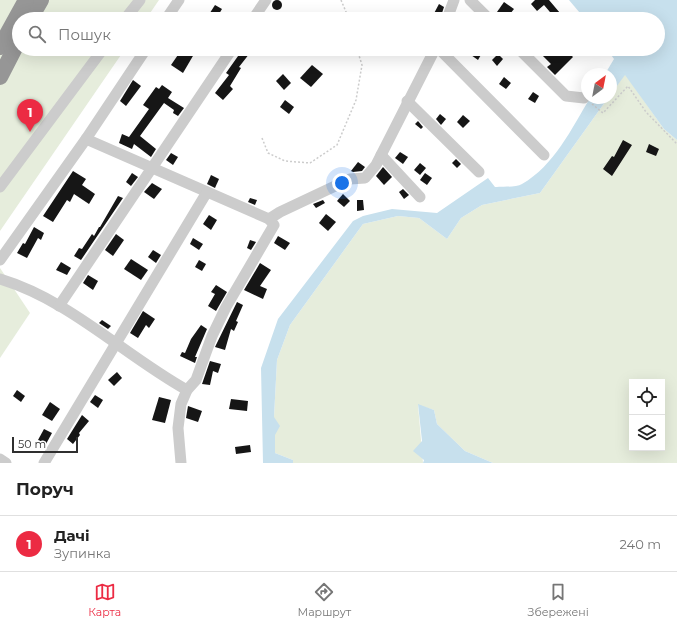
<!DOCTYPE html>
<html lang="uk">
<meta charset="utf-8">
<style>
:root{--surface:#fff;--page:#f6f6f6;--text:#222;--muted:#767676;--line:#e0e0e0;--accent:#ec2b43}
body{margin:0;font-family:Montserrat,sans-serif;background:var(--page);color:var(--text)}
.controls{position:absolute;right:12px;bottom:12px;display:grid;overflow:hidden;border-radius:0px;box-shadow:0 4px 16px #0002}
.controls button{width:36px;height:36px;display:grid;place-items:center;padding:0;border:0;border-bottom:1px solid var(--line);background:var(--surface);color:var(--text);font:20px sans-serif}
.compass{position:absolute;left:581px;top:68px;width:36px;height:36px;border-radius:50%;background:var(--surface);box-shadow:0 4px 16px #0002;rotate:32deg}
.scale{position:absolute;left:12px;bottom:10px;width:66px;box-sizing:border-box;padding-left:4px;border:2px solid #2f2f2f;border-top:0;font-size:11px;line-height:14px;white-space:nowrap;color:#2f2f2f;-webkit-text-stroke:3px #fff;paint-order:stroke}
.you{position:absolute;left:342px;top:183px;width:14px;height:14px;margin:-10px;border:3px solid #fff;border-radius:50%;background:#1a73e8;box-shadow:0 0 0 6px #1a73e833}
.badge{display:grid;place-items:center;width:26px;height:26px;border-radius:50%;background:var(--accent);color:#fff;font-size:13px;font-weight:700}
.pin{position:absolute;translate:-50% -33px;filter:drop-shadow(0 1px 2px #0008)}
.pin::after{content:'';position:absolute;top:21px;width:14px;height:12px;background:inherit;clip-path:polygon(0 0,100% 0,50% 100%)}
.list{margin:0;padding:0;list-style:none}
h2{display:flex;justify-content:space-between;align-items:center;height:52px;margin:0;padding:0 16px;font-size:17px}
h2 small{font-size:13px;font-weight:400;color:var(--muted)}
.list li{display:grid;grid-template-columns:26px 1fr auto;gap:12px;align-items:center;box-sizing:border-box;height:56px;padding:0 16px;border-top:1px solid var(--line)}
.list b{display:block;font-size:15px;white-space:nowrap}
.list p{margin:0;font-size:13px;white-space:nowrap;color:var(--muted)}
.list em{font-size:13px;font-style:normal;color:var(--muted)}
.icon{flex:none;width:22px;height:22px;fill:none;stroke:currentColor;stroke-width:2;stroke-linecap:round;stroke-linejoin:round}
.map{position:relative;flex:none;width:677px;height:463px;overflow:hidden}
.search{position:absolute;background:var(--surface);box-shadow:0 4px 16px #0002;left:12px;right:12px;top:12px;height:44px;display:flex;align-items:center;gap:10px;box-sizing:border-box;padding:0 14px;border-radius:22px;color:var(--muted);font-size:15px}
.sheet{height:108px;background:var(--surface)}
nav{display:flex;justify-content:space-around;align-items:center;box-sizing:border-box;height:56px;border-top:1px solid var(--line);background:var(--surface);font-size:11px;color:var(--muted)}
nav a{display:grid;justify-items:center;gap:2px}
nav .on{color:var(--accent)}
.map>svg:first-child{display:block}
.green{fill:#e6eddc;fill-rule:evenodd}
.water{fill:#c7e0ed}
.building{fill:#161616}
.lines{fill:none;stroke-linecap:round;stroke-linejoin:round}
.path{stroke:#ccc;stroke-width:1.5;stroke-dasharray:2 2;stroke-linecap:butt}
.minor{stroke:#ccc;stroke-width:11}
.highway{stroke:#969696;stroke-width:16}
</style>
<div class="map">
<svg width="677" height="463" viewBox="0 0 677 463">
<rect width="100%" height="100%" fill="#fff"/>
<!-- green -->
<g class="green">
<polygon points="0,0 159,0 146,19 19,19 19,49 125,49 0,231"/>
<path d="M625 74 664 129 677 140V463H493L465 451 437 424 434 410 418 405 423 463H293V460L275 453 274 417 277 360 290 325 363 224 398 216 419 218 447 239 461 218 482 205 540 193 608 98H611V94ZM632 382H662V448H632Z"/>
<polygon points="0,268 30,313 0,358"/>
</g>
<!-- water -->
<g class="water">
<polygon points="569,0 677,0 677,140 664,129 625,75 611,94 611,74 605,74 614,59 607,49 658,49 658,19 585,19"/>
<path d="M590 98H608L540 193 482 205 461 218 447 239 419 218 398 216 363 224 290 325 277 360 274 417 280 426 275 435V453L293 460V463H263L261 368 278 319 353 221 363 216 392 209 437 213 488 178 495 187C502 186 516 188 522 184 554 166 572 128 590 98Z"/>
<polygon points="418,404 434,410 437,424 465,451 493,463 423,463 424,460 413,451 422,441"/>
</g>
<!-- building -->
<g class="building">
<circle cx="277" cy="5" r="5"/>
<polygon points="535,0 549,0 560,13 555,18 544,5 537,11 531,4"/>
<polygon points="504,2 514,9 506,19 497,12"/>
<polygon points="439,4 444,7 440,19 431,19"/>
<polygon points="215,5 222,9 216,19 206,19"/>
<polygon points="182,49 197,49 183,73 171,65"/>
<polygon points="243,49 253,49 239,67 241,68 230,86 233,89 223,100 215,93 229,75 226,73"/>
<polygon points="475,49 482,53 478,60 471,55"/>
<polygon points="536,49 565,49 573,57 555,75 547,67 551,64"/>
<polygon points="498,54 503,59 497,66 492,60"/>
<polygon points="312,65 323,74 311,87 300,78"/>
<polygon points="283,74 291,83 284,90 276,81"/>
<polygon points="504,77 511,83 506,89 499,84"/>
<polygon points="133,80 141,86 126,106 120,101"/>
<polygon points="162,85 172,92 168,98 184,108 178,116 173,113 174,110 164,103 140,136 156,149 151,157 134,144 132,149 119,143 122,134 129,137 149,109 143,105 156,87 159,89"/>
<polygon points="533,92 539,96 535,103 528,99"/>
<polygon points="285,100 294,107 289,114 280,107"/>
<polygon points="440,114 446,119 441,125 436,119"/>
<polygon points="463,115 470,121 463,128 457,122"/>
<polygon points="418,121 423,127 421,129 415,124"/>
<polygon points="623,140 632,145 612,176 603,169 612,156 614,157"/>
<polygon points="649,144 659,149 656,156 646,152"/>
<polygon points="400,152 408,157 403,164 395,158"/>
<polygon points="171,153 178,157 173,165 166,160"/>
<polygon points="456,159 461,164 457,168 452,163"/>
<polygon points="358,162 365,167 362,171 353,172 351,171"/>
<polygon points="420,163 426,168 420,175 414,170"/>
<polygon points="383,167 392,177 384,185 376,176"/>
<polygon points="73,171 86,179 82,185 95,194 89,204 74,194 70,202 67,200 53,222 43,216"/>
<polygon points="132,173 138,177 131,186 126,182"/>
<polygon points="425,173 432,178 427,185 420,180"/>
<polygon points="211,175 219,179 215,188 207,184"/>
<polygon points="152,183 162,189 154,199 144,192"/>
<polygon points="403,189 409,195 404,199 399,192"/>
<polygon points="343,194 350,201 344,207 337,201"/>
<polygon points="118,196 123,198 81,260 74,256 79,248 82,249 92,234 94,236 99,227 100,227"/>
<polygon points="250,198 257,200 255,205 248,202"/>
<polygon points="323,200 325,203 316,208 313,204"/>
<polygon points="357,200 363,200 364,210 357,211"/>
<polygon points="326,214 336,222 328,231 319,223"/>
<polygon points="209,215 217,220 211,230 203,224"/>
<polygon points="34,227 44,233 41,240 38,238 27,258 17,253 23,243 25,244"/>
<polygon points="116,234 124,240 113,256 105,250"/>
<polygon points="278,236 290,243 285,250 274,243"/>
<polygon points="193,238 203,244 199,250 190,244"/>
<polygon points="250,240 256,242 251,250 247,248"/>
<polygon points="153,250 161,255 156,263 148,257"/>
<polygon points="131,259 148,270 141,280 124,269"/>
<polygon points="199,260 206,264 202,271 195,267"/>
<polygon points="61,262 71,268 67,275 56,270"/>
<polygon points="260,263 271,270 260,286 267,289 263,299 244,290"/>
<polygon points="88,275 98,281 93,290 83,283"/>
<polygon points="216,285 227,292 216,311 208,306 215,294 211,292"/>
<polygon points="237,302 243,305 236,321 238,322 234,331 231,329 225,350 215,347"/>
<polygon points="143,311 155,319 149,328 146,325 138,338 130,333"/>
<polygon points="102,320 111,326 108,329 99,323"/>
<polygon points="201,325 207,329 195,357 197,357 195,363 180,356 182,352 185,353 191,339"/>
<polygon points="210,361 221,364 218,373 213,371 210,385 202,384"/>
<polygon points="117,372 122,378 114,386 108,380"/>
<polygon points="17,390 25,396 21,402 13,396"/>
<polygon points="95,395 103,400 98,408 90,402"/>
<polygon points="159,397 171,400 165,423 152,420"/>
<polygon points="231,399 248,401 247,411 229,409"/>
<polygon points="50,402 60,409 52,421 42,415"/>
<polygon points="188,406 202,411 198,422 186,418"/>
<polygon points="82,415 89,421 79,433 80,435 73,444 67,439"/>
<polygon points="44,429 52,433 46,444 38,440"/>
<polygon points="250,445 251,452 236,454 235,447"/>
</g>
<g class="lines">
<!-- path -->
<g class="path">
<polyline points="341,0 349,19"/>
<polyline points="592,104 603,113 628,86 646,112 677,144"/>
<polyline points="262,138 268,153 285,161 310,163 337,145 356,100 362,65 357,49"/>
</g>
<!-- minor -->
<g class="minor">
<polyline points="470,0 489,19"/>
<polyline points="125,19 140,0"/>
<polyline points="166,19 179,0"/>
<polyline points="253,19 266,0"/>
<polyline points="447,19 454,0"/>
<polyline points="439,49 544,155"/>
<polyline points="519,49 566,96 584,98"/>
<polyline points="407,101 479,172"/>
<polyline points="86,139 146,49"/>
<polyline points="381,155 420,197"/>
<polyline points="0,187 103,49"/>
<polyline points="0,260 86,139 269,219 280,212 350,179 365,178 376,165 435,49"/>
<path d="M0 279C70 300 124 355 187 390"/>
<polyline points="59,306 232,49"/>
<polyline points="0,459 6,463"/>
<polyline points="44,463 207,192"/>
<polyline points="181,463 178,428 181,404 187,390 196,380 212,336 226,307 274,225 269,219"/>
</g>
<!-- highway -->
<g class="highway">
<polyline points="30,19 41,0"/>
<polyline points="0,47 26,0"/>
<polyline points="0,77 19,40"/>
</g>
</g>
</svg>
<div class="controls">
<button><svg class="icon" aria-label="locate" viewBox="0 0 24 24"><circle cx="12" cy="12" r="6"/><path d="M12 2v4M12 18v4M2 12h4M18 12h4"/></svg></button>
<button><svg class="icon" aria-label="layers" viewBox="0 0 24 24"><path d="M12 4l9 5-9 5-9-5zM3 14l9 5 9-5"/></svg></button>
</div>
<svg class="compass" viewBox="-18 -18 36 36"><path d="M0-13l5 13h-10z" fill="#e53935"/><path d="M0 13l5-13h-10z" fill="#767676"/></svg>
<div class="scale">50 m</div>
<div class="you"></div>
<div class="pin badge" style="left:30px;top:132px">1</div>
<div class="search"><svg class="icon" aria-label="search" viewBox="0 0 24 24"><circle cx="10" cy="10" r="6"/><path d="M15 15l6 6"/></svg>Пошук</div>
</div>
<section class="sheet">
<h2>Поруч<small></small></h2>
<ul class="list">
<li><span class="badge">1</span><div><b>Дачі</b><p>Зупинка</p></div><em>240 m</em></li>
</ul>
</section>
<nav>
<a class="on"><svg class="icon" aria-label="map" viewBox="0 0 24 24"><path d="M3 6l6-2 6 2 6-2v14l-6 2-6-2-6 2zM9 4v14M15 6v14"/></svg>Карта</a>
<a><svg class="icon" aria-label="directions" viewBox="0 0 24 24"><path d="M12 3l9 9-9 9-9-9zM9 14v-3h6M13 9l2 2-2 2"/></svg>Маршрут</a>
<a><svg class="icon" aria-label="saved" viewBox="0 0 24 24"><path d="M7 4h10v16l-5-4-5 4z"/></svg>Збережені</a>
</nav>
